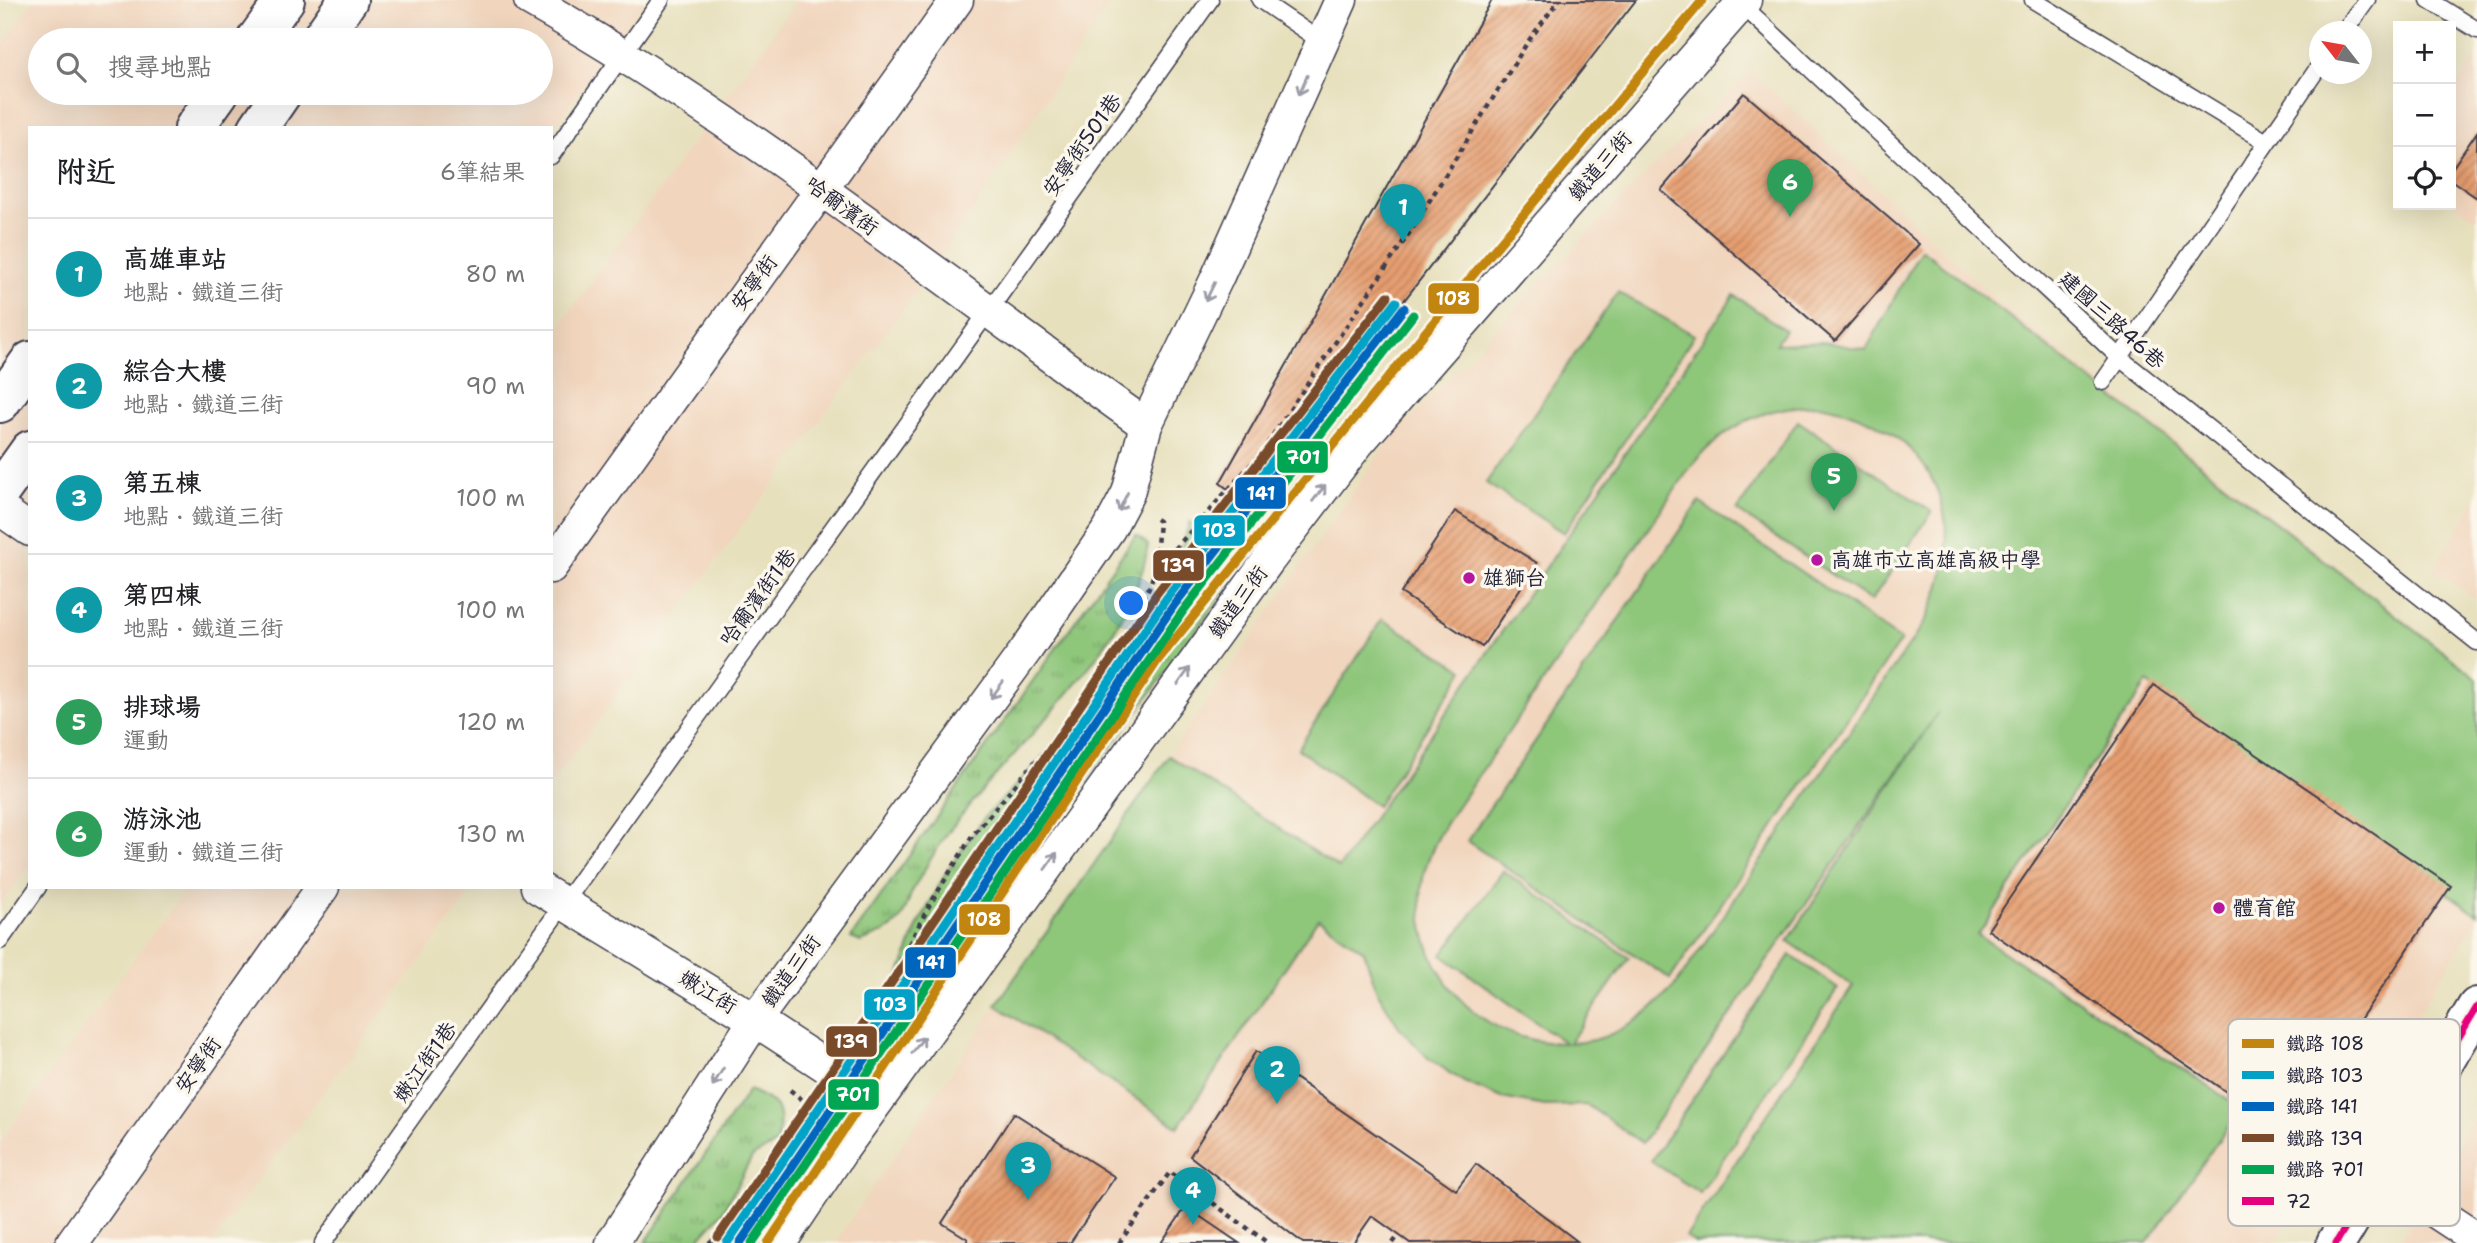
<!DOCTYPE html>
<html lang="zh-TW">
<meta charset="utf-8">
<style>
:root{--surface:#fff;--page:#f2f2f2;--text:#202124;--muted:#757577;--line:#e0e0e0;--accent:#b5179e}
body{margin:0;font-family:"Shantell Sans","LXGW WenKai TC",sans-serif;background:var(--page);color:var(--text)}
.controls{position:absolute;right:21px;top:21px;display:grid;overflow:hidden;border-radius:0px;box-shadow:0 7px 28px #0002}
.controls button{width:63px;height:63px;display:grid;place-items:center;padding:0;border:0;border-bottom:2px solid var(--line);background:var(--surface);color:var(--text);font:35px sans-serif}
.compass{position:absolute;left:2309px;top:21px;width:63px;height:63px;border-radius:50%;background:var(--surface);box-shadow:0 7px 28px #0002;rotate:301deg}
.you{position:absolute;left:1132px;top:604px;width:24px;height:24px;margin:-18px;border:5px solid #fff;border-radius:50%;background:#1a73e8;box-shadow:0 0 0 10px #1a73e833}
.badge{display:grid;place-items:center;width:46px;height:46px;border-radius:50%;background:var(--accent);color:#fff;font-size:23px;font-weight:700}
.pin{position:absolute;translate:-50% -58px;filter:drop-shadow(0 2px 4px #0008)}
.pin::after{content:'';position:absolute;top:37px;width:24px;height:21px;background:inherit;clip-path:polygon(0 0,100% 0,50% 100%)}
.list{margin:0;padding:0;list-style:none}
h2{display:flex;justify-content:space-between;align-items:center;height:91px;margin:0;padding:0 28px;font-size:30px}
h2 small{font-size:23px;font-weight:400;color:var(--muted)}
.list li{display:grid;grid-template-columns:46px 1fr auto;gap:21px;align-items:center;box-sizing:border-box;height:112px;padding:0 28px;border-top:2px solid var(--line)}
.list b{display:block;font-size:26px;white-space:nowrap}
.list p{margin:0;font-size:23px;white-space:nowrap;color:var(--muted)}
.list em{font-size:23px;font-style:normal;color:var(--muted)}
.icon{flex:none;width:38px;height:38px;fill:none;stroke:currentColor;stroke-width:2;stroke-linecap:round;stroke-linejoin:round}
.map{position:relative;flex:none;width:2477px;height:1243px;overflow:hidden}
.search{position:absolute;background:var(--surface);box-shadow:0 7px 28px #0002;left:28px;top:28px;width:525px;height:77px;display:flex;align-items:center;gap:18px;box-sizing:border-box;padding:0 24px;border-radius:38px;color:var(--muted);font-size:26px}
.panel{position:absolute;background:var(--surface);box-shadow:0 7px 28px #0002;left:28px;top:126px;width:525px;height:763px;border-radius:0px}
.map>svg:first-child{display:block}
.built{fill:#f1d5bd;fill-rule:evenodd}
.grass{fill:url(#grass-tufts);stroke:#58745a;stroke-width:2}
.pitch{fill:#8ec67a;stroke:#58745a;stroke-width:2;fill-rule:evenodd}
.building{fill:url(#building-hatch)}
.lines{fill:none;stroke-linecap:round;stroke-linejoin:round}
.lane-casing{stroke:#403e4e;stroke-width:19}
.street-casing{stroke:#403e4e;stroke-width:35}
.secondary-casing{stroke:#403e4e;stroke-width:42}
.path{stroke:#403e4e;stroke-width:4.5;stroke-dasharray:5 5;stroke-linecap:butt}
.lane{stroke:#fff;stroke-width:16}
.street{stroke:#fff;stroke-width:32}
.secondary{stroke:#fff;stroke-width:38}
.bus-1-casing{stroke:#fbf7ec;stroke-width:12}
.bus-1{stroke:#e5007d;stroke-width:7}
.rail-1-casing{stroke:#fbf7ec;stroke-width:14}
.rail-2-casing{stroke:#fbf7ec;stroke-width:14}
.rail-3-casing{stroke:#fbf7ec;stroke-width:14}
.rail-4-casing{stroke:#fbf7ec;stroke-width:14}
.rail-5-casing{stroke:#fbf7ec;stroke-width:14}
.rail-1{stroke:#c2850f;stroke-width:9}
.rail-2{stroke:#02a2c7;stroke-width:9}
.rail-3{stroke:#0065bd;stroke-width:9}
.rail-4{stroke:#7a4b2a;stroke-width:9}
.rail-5{stroke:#00a651;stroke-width:9}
.oneway{stroke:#9c9ca7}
.poi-dot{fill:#b5179e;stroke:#fbf7ec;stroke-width:2.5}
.labels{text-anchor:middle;stroke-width:7;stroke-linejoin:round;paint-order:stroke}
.street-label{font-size:21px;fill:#22223b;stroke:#fbf7ec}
.poi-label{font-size:21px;fill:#22223b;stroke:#fbf7ec;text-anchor:start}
.key{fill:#fbf7ec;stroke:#bab7b7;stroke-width:2}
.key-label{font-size:19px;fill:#22223b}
.line-badge{stroke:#fbf7ec;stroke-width:2.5}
.badge-label{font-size:19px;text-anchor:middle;font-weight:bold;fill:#fff}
</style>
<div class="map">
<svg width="2477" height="1243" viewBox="0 0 2477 1243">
<defs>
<pattern id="grass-tufts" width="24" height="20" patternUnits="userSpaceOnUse" patternTransform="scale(1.75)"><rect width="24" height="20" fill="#8ec67a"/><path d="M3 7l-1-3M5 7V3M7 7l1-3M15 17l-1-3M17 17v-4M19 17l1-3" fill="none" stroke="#74a065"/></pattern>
<pattern id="building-hatch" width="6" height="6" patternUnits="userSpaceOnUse" patternTransform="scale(1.75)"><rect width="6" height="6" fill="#e69e70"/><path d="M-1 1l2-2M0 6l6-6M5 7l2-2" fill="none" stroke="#ba805d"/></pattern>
</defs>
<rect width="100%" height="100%" fill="#fbf7ec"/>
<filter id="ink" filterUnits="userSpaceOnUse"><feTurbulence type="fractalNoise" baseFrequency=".0143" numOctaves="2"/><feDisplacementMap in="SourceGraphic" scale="14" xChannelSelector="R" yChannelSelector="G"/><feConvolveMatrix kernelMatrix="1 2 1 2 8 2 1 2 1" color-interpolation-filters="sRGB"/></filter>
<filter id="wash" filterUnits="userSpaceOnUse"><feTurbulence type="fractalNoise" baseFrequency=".00686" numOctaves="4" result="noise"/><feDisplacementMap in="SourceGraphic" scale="28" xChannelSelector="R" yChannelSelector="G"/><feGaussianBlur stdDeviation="1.57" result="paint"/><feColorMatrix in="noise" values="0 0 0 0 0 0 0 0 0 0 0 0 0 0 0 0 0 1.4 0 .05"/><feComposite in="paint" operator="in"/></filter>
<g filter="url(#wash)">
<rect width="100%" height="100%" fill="#e7e0bd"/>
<!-- built -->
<g class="built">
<path d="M33 0H645L551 132V128H30V865L0 906V49ZM40 40H541V93H40Z"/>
<polygon points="797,0 1112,0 940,259 551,784 551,338"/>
<polygon points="2477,55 2477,219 2451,202 2451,93"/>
<polygon points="1751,71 2000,303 2477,677 2477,920 2274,1243 835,1243 1034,950 1387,443 1621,199"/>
<polygon points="2477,497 2477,600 2433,570"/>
<polygon points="187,887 475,887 212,1243 0,1243 0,1142"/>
<polygon points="2477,1113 2477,1243 2398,1243"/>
</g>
<!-- grass -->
<g class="grass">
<polygon points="1190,522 1244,564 911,1026 897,1008 887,1011 916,929 947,871 985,817 1052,748 1080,744 1110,729 1130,710 1149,676 1176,563"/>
<path d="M1136 535 1148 545C1135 647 1007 751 947 834 935 851 924 870 914 888 908 898 906 914 898 922 888 932 874 937 861 942L851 938Z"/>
<path d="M749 1090C780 1103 783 1110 777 1143L752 1157 723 1212 695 1243H645Z"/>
<polygon points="786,1199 754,1243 723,1243"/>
</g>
<!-- pitch -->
<g class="pitch">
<path d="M1921 249 2477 678V914L2147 683 1978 935 2241 1108 2147 1243H1695L1686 1237 1853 986 1788 941 1938 712 1642 1143 1587 1105 1545 1106 1502 1098 1464 1082 1428 1058 1399 1027 1377 991 1364 951 1318 919 1178 1127 996 1005 1169 756 1339 868 1734 295 1785 330 1776 344 1824 342 1866 350ZM1819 405C1934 425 1978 524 1923 625L1677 983C1649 1015 1613 1043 1569 1043L1629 958 1503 871 1442 955 1565 1043C1477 1045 1408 965 1423 878 1427 858 1436 841 1446 823L1692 465C1727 424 1765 406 1819 405Z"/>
<polygon points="1618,292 1694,335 1564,533 1486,483"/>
<polygon points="1798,421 1932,512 1871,601 1737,511"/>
<polygon points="1699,502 1901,640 1670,979 1467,841"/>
<polygon points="1382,619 1464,670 1377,806 1298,749"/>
<polygon points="1790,955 1838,988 1700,1193 1651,1161"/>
</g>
<g id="blocks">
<!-- building -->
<g class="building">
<polygon points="1492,0 1636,0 1247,504 1220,483"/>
<polygon points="1744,93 1919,244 1835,341 1661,190"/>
<polygon points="2477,132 2477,198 2451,180 2451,170"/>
<polygon points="1455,511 1537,563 1482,647 1401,593"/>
<polygon points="2154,685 2451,886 2284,1131 1988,930"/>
<polygon points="1256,1051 1456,1190 1476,1164 1577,1241 1410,1243 1372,1216 1353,1243 1303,1243 1190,1156"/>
<polygon points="1014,1113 1115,1177 1070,1243 966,1243 968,1239 942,1223"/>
<polygon points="1186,1207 1239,1243 1161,1243"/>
</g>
</g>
</g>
<g filter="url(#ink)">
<use href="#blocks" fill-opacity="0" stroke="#403e4e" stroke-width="2"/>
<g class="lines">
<defs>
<g id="lane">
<polyline points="1260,0 1322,42"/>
<polyline points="2033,0 2265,141"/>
<polyline points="2429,0 2477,30"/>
<polyline points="1741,4 2121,359 2477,642"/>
<polyline points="2344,32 2367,0"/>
<polyline points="551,156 661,0"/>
<polyline points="2103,382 2320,65"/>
<polyline points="0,941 38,887"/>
<path d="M323 1243C615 827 916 416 1210 0"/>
</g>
<g id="street">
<path d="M530 0C747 123 942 281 1146 425"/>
<polyline points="0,509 30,530"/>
<polyline points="551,567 957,0"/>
<polyline points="537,887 755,1020 878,1100"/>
<polyline points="2378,1174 2477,1239"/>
<polyline points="72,1243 323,887"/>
<polyline points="612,1243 755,1020 1026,650 1109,529 1128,493 1146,425 1217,278 1341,0"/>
<polyline points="780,1243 840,1153 1268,561 1358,443 1745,0"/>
</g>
<g id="secondary">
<polyline points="256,40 285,0"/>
<polyline points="320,40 348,0"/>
<polyline points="194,128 219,93"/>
<polyline points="258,128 282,93"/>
<polyline points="0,403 30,361"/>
<polyline points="0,492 30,450"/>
<polyline points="2336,1243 2477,1007"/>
</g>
</defs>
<!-- lane casing -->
<use href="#lane" class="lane-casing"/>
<!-- street casing -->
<use href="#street" class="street-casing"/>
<!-- secondary casing -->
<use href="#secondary" class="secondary-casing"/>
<!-- path -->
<g class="path">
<polyline points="1155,571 1260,454 1412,229 1527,43 1559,0"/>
<polyline points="870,1046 880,999 929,906 972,836 1084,704 1127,646 1155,571 1159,521 1156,519"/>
<polyline points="790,1090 824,1117"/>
<polyline points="709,1243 769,1190"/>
<polyline points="1119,1243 1170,1172 1268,1243"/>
<polyline points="1393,1243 1399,1235"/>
</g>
<!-- lane -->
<use href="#lane" class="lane"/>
<!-- street -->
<use href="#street" class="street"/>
<!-- secondary -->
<use href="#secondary" class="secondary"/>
<defs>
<polyline id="bus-1" points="2336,1243 2477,1007"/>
</defs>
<!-- bus-1 casing -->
<use href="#bus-1" class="bus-1-casing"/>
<!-- bus-1 -->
<use href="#bus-1" class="bus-1"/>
<defs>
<polyline id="rail-1" points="768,1243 1158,660 1422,336 1703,0"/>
<polyline id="rail-2" points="727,1243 1166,599 1396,302"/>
<polyline id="rail-3" points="740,1243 1174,605 1404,308"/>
<polyline id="rail-4" points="718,1237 1157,593 1388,296"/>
<polyline id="rail-5" points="752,1243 1183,611 1413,315"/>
</defs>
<!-- rail-1 casing -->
<use href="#rail-1" class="rail-1-casing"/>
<!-- rail-2 casing -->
<use href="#rail-2" class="rail-2-casing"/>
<!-- rail-3 casing -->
<use href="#rail-3" class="rail-3-casing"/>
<!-- rail-4 casing -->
<use href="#rail-4" class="rail-4-casing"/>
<!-- rail-5 casing -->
<use href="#rail-5" class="rail-5-casing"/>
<!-- rail-1 -->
<use href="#rail-1" class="rail-1"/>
<!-- rail-2 -->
<use href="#rail-2" class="rail-2"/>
<!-- rail-3 -->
<use href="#rail-3" class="rail-3"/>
<!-- rail-4 -->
<use href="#rail-4" class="rail-4"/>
<!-- rail-5 -->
<use href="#rail-5" class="rail-5"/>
</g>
<!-- one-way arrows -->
<defs><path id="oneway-shaft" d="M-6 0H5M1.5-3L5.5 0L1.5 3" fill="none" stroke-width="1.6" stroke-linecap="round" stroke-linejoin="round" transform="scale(1.75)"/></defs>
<g class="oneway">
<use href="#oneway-shaft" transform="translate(1303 85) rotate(114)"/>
<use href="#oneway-shaft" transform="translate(1210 292) rotate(116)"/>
<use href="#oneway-shaft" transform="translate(1319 493) rotate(-52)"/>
<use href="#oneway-shaft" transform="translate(1123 502) rotate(116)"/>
<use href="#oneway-shaft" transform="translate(1184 676) rotate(-54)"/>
<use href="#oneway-shaft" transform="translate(997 690) rotate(126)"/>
<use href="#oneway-shaft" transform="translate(1051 861) rotate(-54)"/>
<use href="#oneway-shaft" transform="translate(918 1045) rotate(-54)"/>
<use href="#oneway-shaft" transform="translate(718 1077) rotate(122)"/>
</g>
</g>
<!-- markers -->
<g class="poi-dot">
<circle cx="1817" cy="560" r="7"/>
<circle cx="1469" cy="578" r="7"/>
<circle cx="2219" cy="908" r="7"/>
</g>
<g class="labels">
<!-- street labels -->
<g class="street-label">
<text transform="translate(1082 145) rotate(-55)" y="7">安寧街501巷</text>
<text transform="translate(1600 166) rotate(-49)" y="7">鐵道三街</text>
<text transform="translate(842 206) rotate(36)" y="7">哈爾濱街</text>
<text transform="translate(754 283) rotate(-54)" y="7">安寧街</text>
<text transform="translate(2112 320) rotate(42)" y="7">建國三路46巷</text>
<text transform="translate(758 597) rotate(-54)" y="7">哈爾濱街1巷</text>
<text transform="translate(1238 602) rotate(-54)" y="7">鐵道三街</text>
<text transform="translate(791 971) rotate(-54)" y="7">鐵道三街</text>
<text transform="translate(708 992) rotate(31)" y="7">嫩江街</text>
<text transform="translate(425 1062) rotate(-55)" y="7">嫩江街1巷</text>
<text transform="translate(198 1065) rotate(-55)" y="7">安寧街</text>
</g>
<!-- poi labels -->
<g class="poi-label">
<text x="1831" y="567">高雄市立高雄高級中學</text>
<text x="1483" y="585">雄獅台</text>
<text x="2233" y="915">體育館</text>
</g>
</g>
<!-- legend -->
<rect x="2228" y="1019" width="232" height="207" rx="10" class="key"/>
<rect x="2242" y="1039" width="32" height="9" fill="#c2850f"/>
<rect x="2242" y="1071" width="32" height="8" fill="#02a2c7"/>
<rect x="2242" y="1102" width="32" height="9" fill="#0065bd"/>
<rect x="2242" y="1134" width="32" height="8" fill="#7a4b2a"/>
<rect x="2242" y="1165" width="32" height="9" fill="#00a651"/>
<rect x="2242" y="1197" width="32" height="8" fill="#e5007d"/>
<g class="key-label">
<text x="2286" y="1050">鐵路 108</text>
<text x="2286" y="1082">鐵路 103</text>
<text x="2286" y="1113">鐵路 141</text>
<text x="2286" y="1145">鐵路 139</text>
<text x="2286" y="1176">鐵路 701</text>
<text x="2286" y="1208">72</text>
</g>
<g class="line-badge">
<rect x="1427" y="282" width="53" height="33" rx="7" fill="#c2850f"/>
<rect x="1276" y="440" width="53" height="34" rx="7" fill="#00a651"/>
<rect x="1234" y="476" width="53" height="34" rx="7" fill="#0065bd"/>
<rect x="1193" y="514" width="53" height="33" rx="7" fill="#02a2c7"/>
<rect x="1152" y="549" width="53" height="33" rx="7" fill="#7a4b2a"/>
<rect x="958" y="903" width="53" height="33" rx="7" fill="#c2850f"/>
<rect x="904" y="946" width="53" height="33" rx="7" fill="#0065bd"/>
<rect x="863" y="988" width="53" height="33" rx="7" fill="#02a2c7"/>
<rect x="825" y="1025" width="53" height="33" rx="7" fill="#7a4b2a"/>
<rect x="827" y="1078" width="53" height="33" rx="7" fill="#00a651"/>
</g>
<g class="badge-label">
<text x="1453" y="305">108</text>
<text x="1303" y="464">701</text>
<text x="1261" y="500">141</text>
<text x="1219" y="537">103</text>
<text x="1178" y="572">139</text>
<text x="984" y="926">108</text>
<text x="931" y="969">141</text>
<text x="890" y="1011">103</text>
<text x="851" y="1048">139</text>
<text x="853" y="1101">701</text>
</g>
</svg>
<div class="controls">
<button>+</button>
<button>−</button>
<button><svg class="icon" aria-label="locate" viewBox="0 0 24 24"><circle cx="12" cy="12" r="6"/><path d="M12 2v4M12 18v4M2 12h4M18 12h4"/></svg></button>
</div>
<svg class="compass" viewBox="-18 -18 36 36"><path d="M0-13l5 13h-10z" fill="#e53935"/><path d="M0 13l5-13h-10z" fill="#757577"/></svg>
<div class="you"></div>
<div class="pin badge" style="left:1403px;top:242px;background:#0f9aa8">1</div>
<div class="pin badge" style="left:1277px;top:1104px;background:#0f9aa8">2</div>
<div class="pin badge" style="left:1028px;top:1200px;background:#0f9aa8">3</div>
<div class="pin badge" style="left:1193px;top:1225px;background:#0f9aa8">4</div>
<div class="pin badge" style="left:1834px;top:511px;background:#2e9e5b">5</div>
<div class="pin badge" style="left:1790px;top:217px;background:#2e9e5b">6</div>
<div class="search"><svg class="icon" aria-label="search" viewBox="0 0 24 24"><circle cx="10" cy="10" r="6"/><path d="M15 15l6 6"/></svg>搜尋地點</div>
<section class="panel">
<h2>附近<small>6筆結果</small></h2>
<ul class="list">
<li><span class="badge" style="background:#0f9aa8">1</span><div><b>高雄車站</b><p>地點 · 鐵道三街</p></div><em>80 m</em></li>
<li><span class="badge" style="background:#0f9aa8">2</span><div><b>綜合大樓</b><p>地點 · 鐵道三街</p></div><em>90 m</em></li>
<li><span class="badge" style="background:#0f9aa8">3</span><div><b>第五棟</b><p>地點 · 鐵道三街</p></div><em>100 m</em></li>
<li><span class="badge" style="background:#0f9aa8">4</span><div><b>第四棟</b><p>地點 · 鐵道三街</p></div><em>100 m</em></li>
<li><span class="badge" style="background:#2e9e5b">5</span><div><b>排球場</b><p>運動</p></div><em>120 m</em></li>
<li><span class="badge" style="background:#2e9e5b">6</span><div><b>游泳池</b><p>運動 · 鐵道三街</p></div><em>130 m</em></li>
</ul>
</section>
</div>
